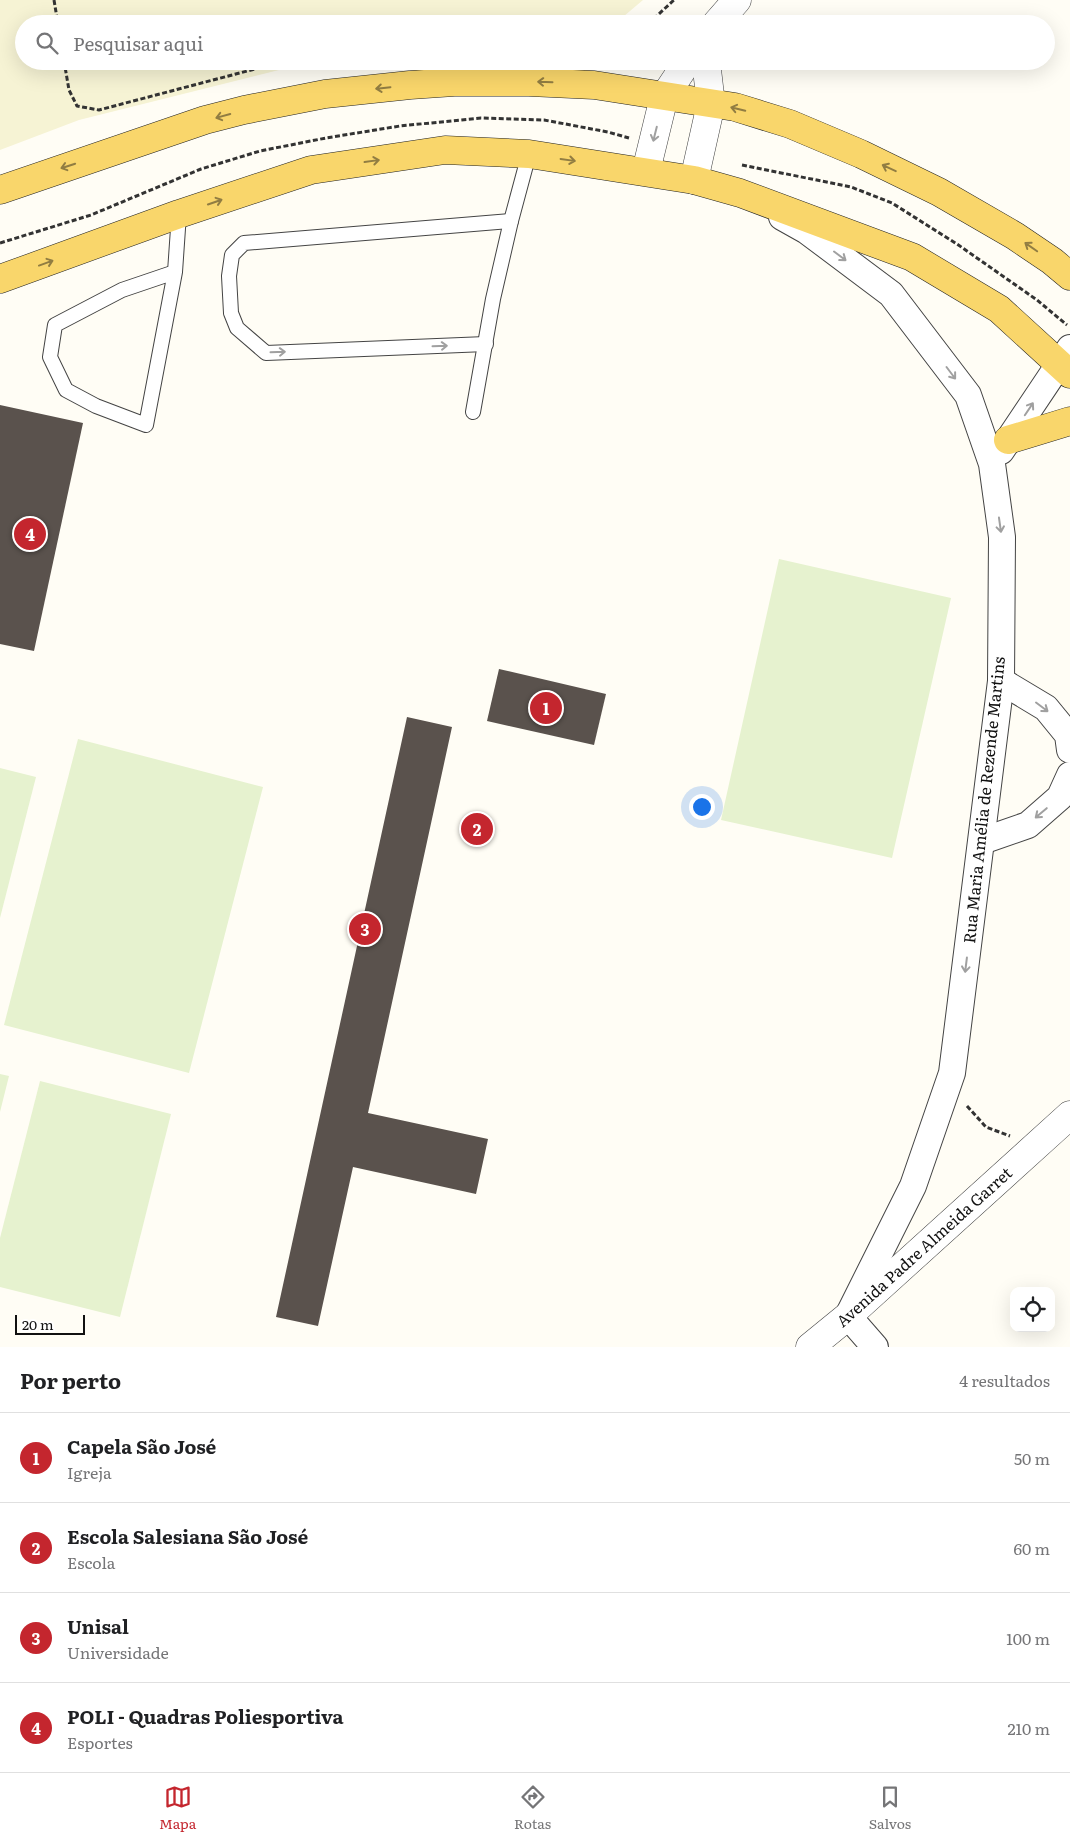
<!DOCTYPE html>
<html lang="pt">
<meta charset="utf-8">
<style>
:root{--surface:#fff;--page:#f2f2f2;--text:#202124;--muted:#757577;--line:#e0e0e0;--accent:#c4262e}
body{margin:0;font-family:Literata,serif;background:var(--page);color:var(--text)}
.controls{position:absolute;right:15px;bottom:15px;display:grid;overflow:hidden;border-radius:10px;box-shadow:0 5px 20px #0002}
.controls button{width:45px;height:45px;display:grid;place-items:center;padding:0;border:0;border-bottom:1px solid var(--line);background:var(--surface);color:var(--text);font:25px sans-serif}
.scale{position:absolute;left:15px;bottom:12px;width:70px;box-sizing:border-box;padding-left:5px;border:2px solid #111;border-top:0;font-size:14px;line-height:18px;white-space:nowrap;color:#111;-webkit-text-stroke:4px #fff;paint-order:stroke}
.you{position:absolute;left:701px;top:806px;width:18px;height:18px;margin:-12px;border:4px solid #fff;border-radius:50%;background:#1a73e8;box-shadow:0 0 0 8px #1a73e833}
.badge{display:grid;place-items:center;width:32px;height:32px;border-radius:50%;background:var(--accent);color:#fff;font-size:16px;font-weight:700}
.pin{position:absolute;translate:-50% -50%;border:2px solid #fff;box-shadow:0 1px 5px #0006}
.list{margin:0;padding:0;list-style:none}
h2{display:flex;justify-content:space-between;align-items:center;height:65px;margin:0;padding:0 20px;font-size:21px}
h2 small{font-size:16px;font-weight:400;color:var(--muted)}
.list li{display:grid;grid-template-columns:32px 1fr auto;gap:15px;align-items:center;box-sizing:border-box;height:90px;padding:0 20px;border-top:1px solid var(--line)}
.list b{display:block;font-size:19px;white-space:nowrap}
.list p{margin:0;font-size:16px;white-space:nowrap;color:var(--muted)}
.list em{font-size:16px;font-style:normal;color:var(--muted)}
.icon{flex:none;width:28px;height:28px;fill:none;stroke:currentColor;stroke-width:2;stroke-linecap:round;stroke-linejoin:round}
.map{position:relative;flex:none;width:1070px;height:1347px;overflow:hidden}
.search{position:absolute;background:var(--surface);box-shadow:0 5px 20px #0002;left:15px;right:15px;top:15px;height:55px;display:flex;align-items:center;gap:12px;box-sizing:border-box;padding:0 18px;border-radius:28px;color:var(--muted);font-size:19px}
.sheet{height:425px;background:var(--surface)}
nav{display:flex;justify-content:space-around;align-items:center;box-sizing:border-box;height:70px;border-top:1px solid var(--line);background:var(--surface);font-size:14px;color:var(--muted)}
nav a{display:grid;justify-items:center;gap:2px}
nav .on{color:var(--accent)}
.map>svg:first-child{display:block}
.farmland{fill:#f6f3d4}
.pitch{fill:#e6f2cf}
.building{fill:#5a524d}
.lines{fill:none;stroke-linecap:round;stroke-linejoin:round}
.service-casing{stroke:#444;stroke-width:16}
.minor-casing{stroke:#444;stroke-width:28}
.tertiary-casing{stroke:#444;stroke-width:29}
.primary-casing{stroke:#222;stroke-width:29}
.path{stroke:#333;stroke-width:3;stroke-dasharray:5 2.5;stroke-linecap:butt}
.service{stroke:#fff;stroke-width:14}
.minor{stroke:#fff;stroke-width:26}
.tertiary{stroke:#fff;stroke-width:28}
.primary{stroke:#f9d66b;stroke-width:28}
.oneway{stroke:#917d42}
.oneway2{stroke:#a0a0a0}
.labels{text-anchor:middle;stroke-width:5;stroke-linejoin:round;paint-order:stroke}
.street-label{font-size:16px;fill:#111;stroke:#fff}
</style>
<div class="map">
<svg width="1070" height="1347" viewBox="0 0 1070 1347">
<rect width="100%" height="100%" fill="#fffdf5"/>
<!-- farmland -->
<polygon class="farmland" points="0,0 643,0 617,22 532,24 24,24 24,61 315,61 79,120 0,150"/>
<!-- pitch -->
<g class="pitch">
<polygon points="779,559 951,598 892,858 721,820"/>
<polygon points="78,739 263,787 189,1073 4,1025"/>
<polygon points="0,768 36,777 0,918"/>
<polygon points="0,1074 9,1076 0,1112"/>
<polygon points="40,1081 171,1114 120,1317 0,1287 0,1238"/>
</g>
<!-- building -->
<g class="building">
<polygon points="0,405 83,423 34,651 0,644"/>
<polygon points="499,669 606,694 594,745 487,721"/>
<polygon points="407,717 452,727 368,1113 488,1139 476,1194 353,1167 318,1326 276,1317"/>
</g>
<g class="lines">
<defs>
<g id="service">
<polyline points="175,272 122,290 55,325 50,357 66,390 96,406 146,425 175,272 179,214"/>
<polyline points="486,344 266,353 237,328 231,313 229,276 232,255 244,243 511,221"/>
<polyline points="473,412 493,299 511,221 529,154"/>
</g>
<g id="minor">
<polyline points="782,217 807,231 891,294 968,395 992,464 1002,537 1001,681 952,1073 913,1186 848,1316 875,1347"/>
<polyline points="1001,451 1070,348"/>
<polyline points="1001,681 1046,708 1068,735 1070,750"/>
<polyline points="982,841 1028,825 1060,797 1070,775"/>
</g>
<g id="tertiary">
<polyline points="716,24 737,0"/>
<polyline points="646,171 664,97 688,61"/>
<polyline points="694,180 711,104 706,61"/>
<polyline points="810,1347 848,1316 1070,1115"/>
</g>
<g id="primary">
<polyline points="0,190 205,120 244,110 325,94 410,85 454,82 529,82 594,85 735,107 790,124 861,154 939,192 1015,236 1052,261 1070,276"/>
<polyline points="0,279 179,214 311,170 445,150 529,154 694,180 740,193 912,257 999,309 1070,374"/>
<polyline points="1008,440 1070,421"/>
</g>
</defs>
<!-- service casing -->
<use href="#service" class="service-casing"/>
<!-- minor casing -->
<use href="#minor" class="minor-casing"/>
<!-- tertiary casing -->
<use href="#tertiary" class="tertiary-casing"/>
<!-- primary casing -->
<use href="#primary" class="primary-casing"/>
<!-- path -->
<g class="path">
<polyline points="54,0 58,24"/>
<polyline points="648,24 674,0"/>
<polyline points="64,61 69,90 77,106 99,110 270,65 291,61"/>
<polyline points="742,165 851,187 892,203 957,244 1037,300 1067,325"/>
<polyline points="0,243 91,215 201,169 260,151 326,138 400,126 481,118 544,120 608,132 629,138"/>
<polyline points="967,1106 986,1127 1010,1136"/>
</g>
<!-- service -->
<use href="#service" class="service"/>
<!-- minor -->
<use href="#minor" class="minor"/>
<!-- tertiary -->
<use href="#tertiary" class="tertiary"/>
<!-- primary -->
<use href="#primary" class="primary"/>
</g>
<!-- one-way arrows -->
<defs><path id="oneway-shaft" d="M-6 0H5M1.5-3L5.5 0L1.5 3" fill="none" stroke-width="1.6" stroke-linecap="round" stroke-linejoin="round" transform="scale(1.25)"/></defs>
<g class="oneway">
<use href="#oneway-shaft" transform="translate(545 82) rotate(-178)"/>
<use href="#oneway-shaft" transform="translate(383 88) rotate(174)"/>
<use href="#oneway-shaft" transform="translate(738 109) rotate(-166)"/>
<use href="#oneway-shaft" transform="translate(223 116) rotate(165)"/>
<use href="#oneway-shaft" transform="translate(568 160) rotate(8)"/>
<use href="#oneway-shaft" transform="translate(372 161) rotate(-8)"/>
<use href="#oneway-shaft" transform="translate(68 166) rotate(162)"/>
<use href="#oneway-shaft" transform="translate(889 168) rotate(-155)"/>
<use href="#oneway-shaft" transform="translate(215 202) rotate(-19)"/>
<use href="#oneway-shaft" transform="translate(1031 247) rotate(-145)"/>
<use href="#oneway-shaft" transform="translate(46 263) rotate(-20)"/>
</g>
<g class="oneway2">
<use href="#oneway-shaft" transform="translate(655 134) rotate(104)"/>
<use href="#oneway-shaft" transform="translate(840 256) rotate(37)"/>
<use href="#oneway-shaft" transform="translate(440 346) rotate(-2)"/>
<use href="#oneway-shaft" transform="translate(278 352) rotate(-2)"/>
<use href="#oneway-shaft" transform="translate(951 373) rotate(53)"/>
<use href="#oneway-shaft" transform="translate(1029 409) rotate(-56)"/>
<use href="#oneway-shaft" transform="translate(1000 525) rotate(82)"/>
<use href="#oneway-shaft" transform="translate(1042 707) rotate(37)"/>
<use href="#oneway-shaft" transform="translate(1041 813) rotate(140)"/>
<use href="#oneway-shaft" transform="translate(966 965) rotate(97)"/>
</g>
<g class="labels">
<!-- street labels -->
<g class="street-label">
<text transform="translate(984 800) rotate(-84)" y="6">Rua Maria Amélia de Rezende Martins</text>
<text transform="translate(924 1247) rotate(-42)" y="6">Avenida Padre Almeida Garret</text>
</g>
</g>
</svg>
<div class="controls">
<button><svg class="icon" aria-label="locate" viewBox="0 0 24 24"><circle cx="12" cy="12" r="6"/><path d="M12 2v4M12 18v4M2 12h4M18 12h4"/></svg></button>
</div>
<div class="scale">20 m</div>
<div class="you"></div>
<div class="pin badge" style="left:546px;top:708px">1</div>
<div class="pin badge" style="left:477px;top:829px">2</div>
<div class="pin badge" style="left:365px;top:929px">3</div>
<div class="pin badge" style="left:30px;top:534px">4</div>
<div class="search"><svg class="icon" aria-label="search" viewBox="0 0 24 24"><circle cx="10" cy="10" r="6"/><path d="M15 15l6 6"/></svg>Pesquisar aqui</div>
</div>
<section class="sheet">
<h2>Por perto<small>4 resultados</small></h2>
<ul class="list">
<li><span class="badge">1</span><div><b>Capela São José</b><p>Igreja</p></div><em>50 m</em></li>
<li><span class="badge">2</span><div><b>Escola Salesiana São José</b><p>Escola</p></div><em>60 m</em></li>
<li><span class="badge">3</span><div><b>Unisal</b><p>Universidade</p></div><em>100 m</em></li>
<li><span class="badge">4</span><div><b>POLI - Quadras Poliesportiva</b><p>Esportes</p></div><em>210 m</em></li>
</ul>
</section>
<nav>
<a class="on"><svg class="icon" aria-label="map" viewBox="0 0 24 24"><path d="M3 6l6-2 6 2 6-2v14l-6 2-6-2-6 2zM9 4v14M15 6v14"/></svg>Mapa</a>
<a><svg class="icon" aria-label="directions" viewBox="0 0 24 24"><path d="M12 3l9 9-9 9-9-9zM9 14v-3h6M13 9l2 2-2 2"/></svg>Rotas</a>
<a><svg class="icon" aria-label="saved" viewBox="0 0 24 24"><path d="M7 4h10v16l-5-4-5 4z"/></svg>Salvos</a>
</nav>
